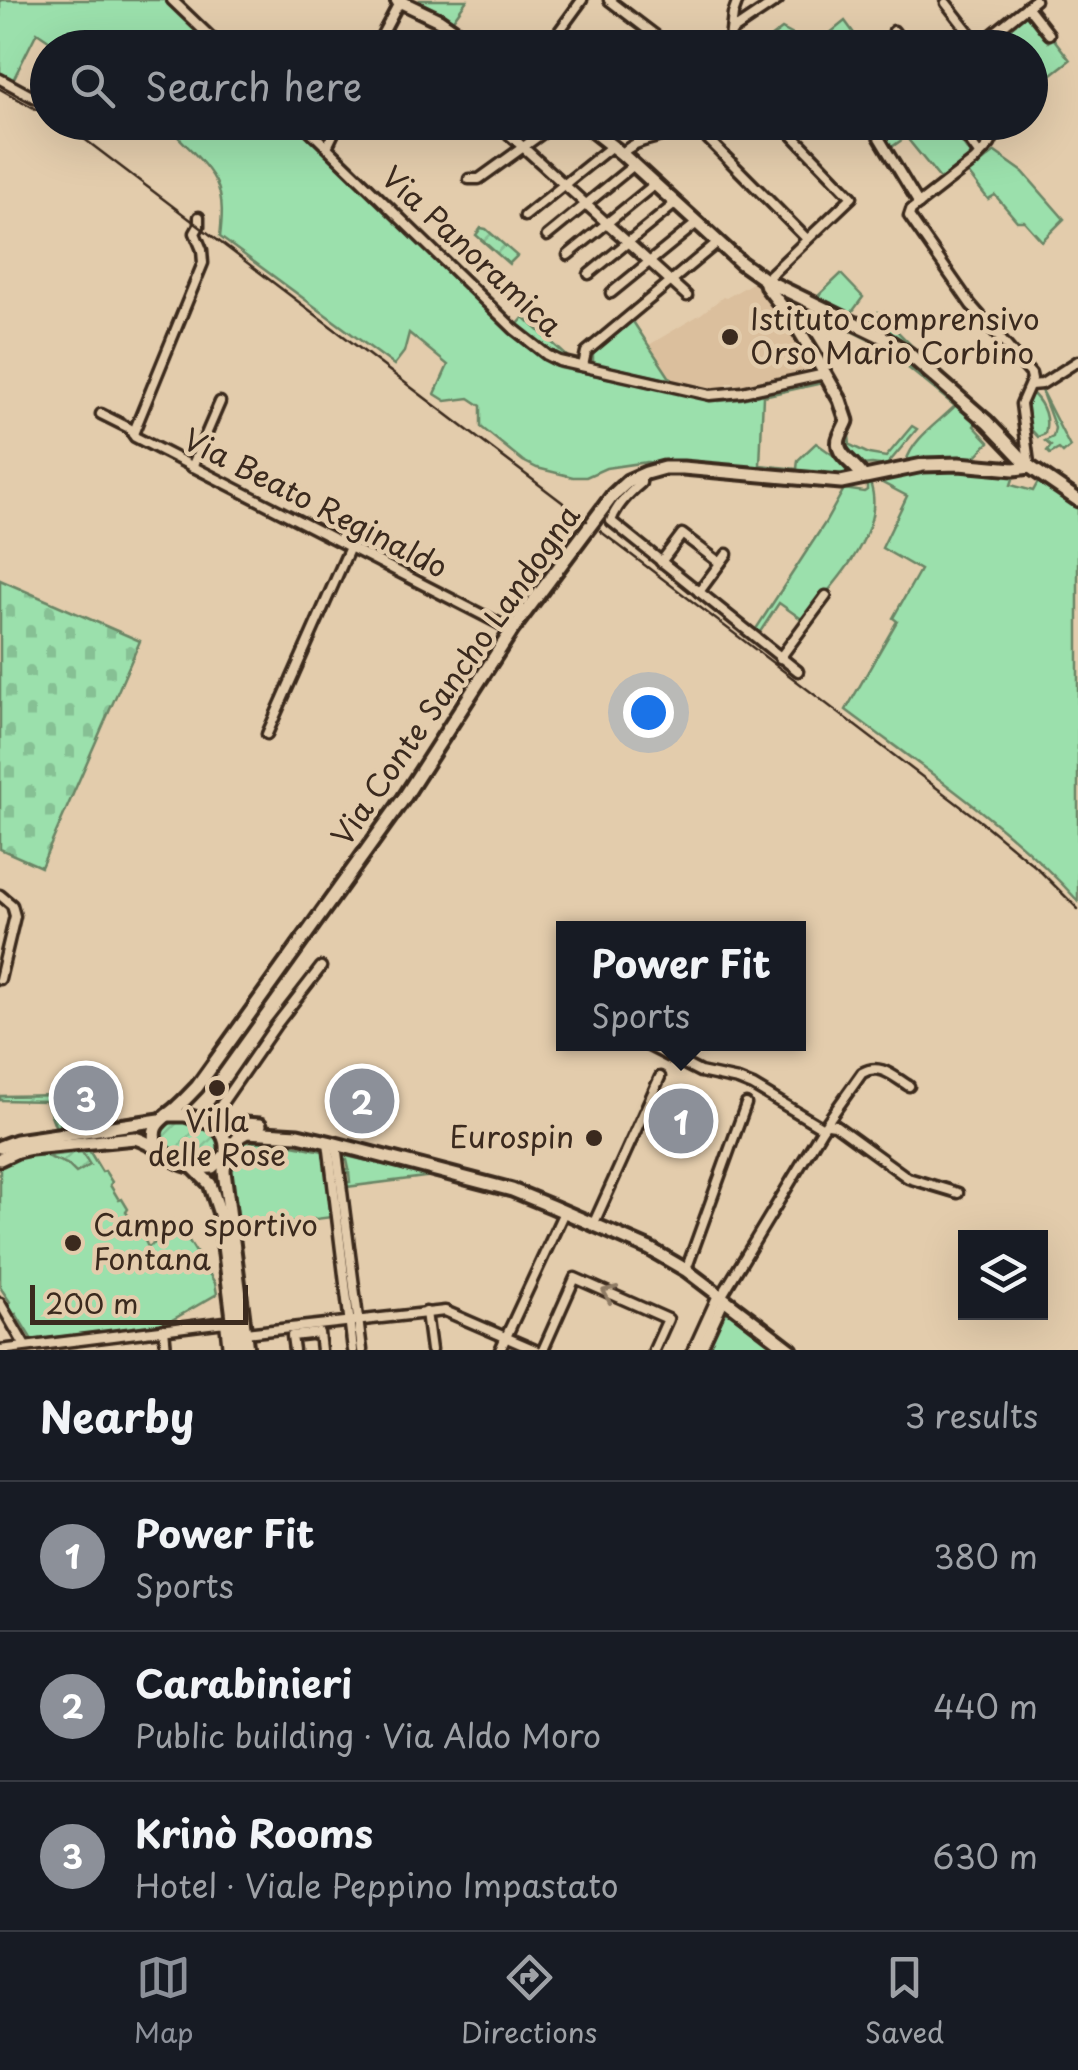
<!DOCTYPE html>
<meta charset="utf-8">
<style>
:root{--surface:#171b24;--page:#20242c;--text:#f1f3f6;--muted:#9ea1a6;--line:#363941;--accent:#8c9099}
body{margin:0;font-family:"Playpen Sans",sans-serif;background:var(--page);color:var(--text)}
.controls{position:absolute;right:30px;bottom:30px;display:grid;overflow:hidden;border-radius:0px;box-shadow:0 10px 40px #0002}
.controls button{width:90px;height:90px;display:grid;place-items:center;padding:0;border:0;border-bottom:2px solid var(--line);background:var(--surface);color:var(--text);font:50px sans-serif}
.scale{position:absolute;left:30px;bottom:25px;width:218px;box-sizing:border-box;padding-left:10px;border:5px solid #3b2a1e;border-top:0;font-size:28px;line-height:35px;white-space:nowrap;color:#3b2a1e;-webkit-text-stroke:8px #e3ccac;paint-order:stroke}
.you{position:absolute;left:648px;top:712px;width:35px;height:35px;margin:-25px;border:8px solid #fff;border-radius:50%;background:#1a73e8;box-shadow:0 0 0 15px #1a73e833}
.badge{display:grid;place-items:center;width:65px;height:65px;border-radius:50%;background:var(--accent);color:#fff;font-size:32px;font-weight:700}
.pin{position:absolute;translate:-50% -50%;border:5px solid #fff;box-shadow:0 2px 10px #0006}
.popup{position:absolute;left:556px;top:921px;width:250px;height:130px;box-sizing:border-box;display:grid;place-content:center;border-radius:0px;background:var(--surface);filter:drop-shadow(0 2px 8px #0005);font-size:32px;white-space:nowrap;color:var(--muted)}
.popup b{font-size:38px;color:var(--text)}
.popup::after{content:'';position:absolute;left:50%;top:100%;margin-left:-20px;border:20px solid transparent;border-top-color:var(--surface)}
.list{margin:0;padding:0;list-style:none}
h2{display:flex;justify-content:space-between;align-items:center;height:130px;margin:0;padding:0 40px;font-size:42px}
h2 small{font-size:32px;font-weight:400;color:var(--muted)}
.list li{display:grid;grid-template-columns:65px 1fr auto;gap:30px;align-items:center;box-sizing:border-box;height:150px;padding:0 40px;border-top:2px solid var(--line)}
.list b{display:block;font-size:38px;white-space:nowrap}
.list p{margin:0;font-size:32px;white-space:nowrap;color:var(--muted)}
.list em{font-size:32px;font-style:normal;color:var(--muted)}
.icon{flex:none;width:55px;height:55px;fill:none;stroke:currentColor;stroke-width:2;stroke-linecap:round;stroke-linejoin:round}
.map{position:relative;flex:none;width:1078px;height:1350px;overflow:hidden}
.search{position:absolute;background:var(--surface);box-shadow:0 10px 40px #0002;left:30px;right:30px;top:30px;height:110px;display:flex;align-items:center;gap:25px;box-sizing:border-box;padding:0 35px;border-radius:55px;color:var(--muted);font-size:38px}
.sheet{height:580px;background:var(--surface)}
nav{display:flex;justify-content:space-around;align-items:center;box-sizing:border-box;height:140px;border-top:2px solid var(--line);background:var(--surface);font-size:28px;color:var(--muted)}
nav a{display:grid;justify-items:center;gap:5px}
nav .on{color:var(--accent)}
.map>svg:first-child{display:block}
.built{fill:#dbbf9d}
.grass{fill:#9be0ac;stroke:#6b8565;stroke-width:2.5}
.cemetery{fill:url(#cemetery-stones);stroke:#6b8565;stroke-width:2.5}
.garden{fill:url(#garden-furrows);stroke:#6b8565;stroke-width:2.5}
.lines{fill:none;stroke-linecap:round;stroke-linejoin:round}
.minor-casing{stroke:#3b2a1e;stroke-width:15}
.secondary-casing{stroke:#3b2a1e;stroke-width:19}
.minor{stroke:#e3ccac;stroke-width:8}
.secondary{stroke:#e3ccac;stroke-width:11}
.rail{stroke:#3b2a1e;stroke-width:2.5}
.oneway{stroke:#8f7b65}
.poi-dot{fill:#3b2a1e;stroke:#e3ccac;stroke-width:4}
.labels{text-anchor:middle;stroke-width:9;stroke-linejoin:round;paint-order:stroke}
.street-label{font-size:30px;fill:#3b2a1e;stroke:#e3ccac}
.poi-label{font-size:30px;fill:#3b2a1e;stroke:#e3ccac;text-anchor:start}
</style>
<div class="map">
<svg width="1078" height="1350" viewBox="0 0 1078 1350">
<defs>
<pattern id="cemetery-stones" width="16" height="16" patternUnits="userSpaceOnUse" patternTransform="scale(2.5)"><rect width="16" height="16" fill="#9be0ac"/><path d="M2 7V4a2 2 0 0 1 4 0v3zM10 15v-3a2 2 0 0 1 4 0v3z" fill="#86c094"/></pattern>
<pattern id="garden-furrows" width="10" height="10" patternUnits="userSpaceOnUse" patternTransform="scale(2.5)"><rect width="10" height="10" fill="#9be0ac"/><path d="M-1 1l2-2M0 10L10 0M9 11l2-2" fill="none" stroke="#86c094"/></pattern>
</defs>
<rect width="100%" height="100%" fill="#e3ccac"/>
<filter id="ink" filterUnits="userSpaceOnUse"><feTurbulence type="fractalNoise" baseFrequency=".01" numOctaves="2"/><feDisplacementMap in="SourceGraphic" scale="20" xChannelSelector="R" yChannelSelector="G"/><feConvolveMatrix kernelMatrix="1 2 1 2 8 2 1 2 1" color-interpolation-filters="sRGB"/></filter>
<g filter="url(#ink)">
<!-- built -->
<polygon class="built" points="754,282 803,345 812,363 810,369 807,372 784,377 779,375 775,380 734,388 733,383 728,383 722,389 674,381 670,378 649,345 701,314 723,297 726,298"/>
<!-- grass -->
<g class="grass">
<polygon points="0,0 166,0 216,47 59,47 37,32 12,82 0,76"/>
<polygon points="420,0 467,0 452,21 421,4"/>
<polygon points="1028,13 1048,42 1053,38 1070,60 1043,81 1031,66 1030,48 1015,47 1003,34"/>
<polygon points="845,21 864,47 758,47 782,29 814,46"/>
<path d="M163 123H295L512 335 541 358 560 368 719 401 741 399 825 381 827 382 763 396 760 465 797 469 798 460 816 443 853 469 855 474 849 477 829 478 647 462 606 468 586 477H573L537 468 523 461 481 427V406L469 398 446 401 435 394 448 365 409 333 404 352 394 365 220 237C222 220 224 199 216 182 207 164 179 137 163 123Z"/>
<polygon points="881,123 948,123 972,157 941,180 906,137 889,149 877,130"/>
<polygon points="995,152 1023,172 1064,219 1042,241 1024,221 1017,221 995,195 988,199 968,173"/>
<polygon points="841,274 863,297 850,315 816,298"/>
<path d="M774 289 890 348 911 363 978 421 974 426 989 442 973 459H928L906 462C913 438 938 423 955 406L907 367 909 364 875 343 795 303 790 308Z"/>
<polygon points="878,312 922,356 921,357 902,343 868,324"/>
<polygon points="524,317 570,359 542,345 519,327 518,324"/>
<polygon points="632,320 670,378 666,379 593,363 593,354"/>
<polygon points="1041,390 1070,447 1063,453 1059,449 1050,454 1047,451 1051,446 1045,441 1053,437 1055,428"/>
<path d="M1030 394H1033C1044 405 1049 418 1045 434L1038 437 1026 424 1029 420 1027 397Z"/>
<path d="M912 426 917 429 886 466 872 464 862 465C848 454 836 443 853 427L849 436 850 445 869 454 886 457Z"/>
<path d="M939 468 1015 473 1011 485 1033 491 1038 482 1078 505V901C1011 827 926 770 846 710L897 621 893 618 920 570 882 548 907 496 875 479Z"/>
<path d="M867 482 870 483C888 530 831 588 803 620L779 603 758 635 754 632 825 523 844 489 864 492 867 490Z"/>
<path d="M273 1141 323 1151 332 1217 237 1229C234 1200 221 1164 245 1142Z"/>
<polygon points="87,1147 102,1172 105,1171 112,1182 110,1185 119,1200 122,1199 128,1209 126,1212 135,1227 138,1226 148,1247 181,1228 215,1283 217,1294 165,1324 32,1340 16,1314 14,1315 8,1305 10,1302 0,1287 0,1167 21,1155"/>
<polygon points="342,1155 433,1176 346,1187 345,1182 350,1182 349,1172 344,1173 344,1170 349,1169 347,1160 342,1160"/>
<polygon points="725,1313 729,1313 777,1350 705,1350 720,1316"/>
</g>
<!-- cemetery -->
<polygon class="cemetery" points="0,580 140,641 41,867 0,849"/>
<!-- garden -->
<g class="garden">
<polygon points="481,228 486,229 517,256 509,264 476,235"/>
<polygon points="65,1095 59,1130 57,1131 46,1101 0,1100 0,1096"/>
<path d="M169 1121C193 1119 215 1125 223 1150 206 1174 182 1159 162 1146 159 1136 158 1128 169 1121Z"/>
<polygon points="82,1152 90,1165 76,1173 67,1164 46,1156"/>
</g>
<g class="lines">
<defs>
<g id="minor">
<polyline points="172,0 222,48"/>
<polyline points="609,0 672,48"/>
<polyline points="946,3 978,44"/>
<polyline points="1027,6 1049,34"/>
<polyline points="732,31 778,0"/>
<polyline points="894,31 906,48"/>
<polyline points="375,48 400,1"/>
<polyline points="547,48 582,0"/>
<polyline points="729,48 733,14 738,0"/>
<polyline points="975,48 1035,0"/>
<polyline points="0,79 48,105"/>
<polyline points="301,122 514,329 547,355 559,361 710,395 742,392 825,374"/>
<polyline points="511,122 502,128 687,296"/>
<polyline points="691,122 807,239"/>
<polyline points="877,122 875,131 919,204"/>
<polyline points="956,122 979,154"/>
<polyline points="1001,122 990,144 974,161 911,210 909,216 971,305 1031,374 1032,379 1021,404 1029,463"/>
<polyline points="327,147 339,122"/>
<path d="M622 154C638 135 665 143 680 122"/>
<polyline points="469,179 479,179 558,122"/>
<polyline points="525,216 612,146"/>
<polyline points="547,236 634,165"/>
<polyline points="568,255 655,184"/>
<polyline points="589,274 676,203"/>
<polyline points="765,280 852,197 780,122"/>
<polyline points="611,293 697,223"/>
<polyline points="583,366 586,352 718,242"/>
<polyline points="1030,385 1042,384 1078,361"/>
<polyline points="101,414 129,428 135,437 512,630"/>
<polyline points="133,434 203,263 202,250 195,233 199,226 199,217"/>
<polyline points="192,467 220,402"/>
<path d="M641 475V483C629 493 616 506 611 521L798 671"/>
<polyline points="661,562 682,534 720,563"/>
<polyline points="699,592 727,554"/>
<polyline points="780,658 826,596"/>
<polyline points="267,734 350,547"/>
<polyline points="0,895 12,905 15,916 0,979"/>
<polyline points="645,1044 700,1072 738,1080 753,1086 823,1128"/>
<polyline points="209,1122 276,1025 321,967"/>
<polyline points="828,1124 835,1125 908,1178 958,1193"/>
<polyline points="328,1142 353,1350"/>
<polyline points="336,1144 362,1350"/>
<polyline points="593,1225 660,1077"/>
<polyline points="686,1270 746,1104"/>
<path d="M721 1297 823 1128 862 1073C880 1062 894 1077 909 1086"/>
<polyline points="0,1303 25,1346"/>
<polyline points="426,1312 431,1350"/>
<polyline points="164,1329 166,1350"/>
<polyline points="245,1333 445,1311 535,1350"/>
<polyline points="0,1350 225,1322 228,1350"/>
<polyline points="294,1350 292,1336 319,1333 321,1350"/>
<polyline points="500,1350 564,1212"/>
<polyline points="543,1350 575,1278 668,1319 654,1350"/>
<polyline points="693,1350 718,1295"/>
<polyline points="701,1350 724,1300"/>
</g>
<g id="secondary">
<polyline points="397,0 439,20 479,48"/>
<polyline points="581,122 622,154 741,263 765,280 881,336 909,354 987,422 1030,467 1078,500"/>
<path d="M765 280 767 287 794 322 816 358 840 400 847 421C845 426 842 431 840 436 832 454 856 463 863 477"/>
<polyline points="167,1115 185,1115 225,1128 244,1124 260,1125"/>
<path d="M213 1124C231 1138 226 1151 224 1171L247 1350"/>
<polyline points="0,1147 16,1141 160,1120"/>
<path d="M157 1149C148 1123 162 1121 178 1106 185 1100 191 1093 197 1087L404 798 512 630 613 495 628 481 646 473 664 468H683L841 482 923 465 959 464 1014 469 1030 467"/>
<polyline points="228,1151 240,1136 247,1132 298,1135 328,1142 512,1190 551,1206 650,1249 686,1270 791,1350"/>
<path d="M0 1159 17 1151 31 1148 135 1138C166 1147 173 1171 212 1167L227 1154"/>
<polyline points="193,1167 210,1184 220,1214 237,1350"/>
</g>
</defs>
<!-- minor casing -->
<use href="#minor" class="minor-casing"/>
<!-- secondary casing -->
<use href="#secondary" class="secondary-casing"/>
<!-- minor -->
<use href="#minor" class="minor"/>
<!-- secondary -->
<use href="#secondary" class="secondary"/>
<!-- rail -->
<g class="rail">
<polyline points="0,89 48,116"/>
<polyline points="58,122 87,141 587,521"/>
<polyline points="600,531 984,824 1036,867 1078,909"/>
</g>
</g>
<!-- one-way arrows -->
<defs><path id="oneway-chevron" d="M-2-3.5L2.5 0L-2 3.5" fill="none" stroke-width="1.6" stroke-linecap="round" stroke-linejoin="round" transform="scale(2.5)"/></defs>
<use class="oneway" href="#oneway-chevron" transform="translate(609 1293) rotate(-156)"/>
</g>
<!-- markers -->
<g class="poi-dot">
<circle cx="730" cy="337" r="10"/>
<circle cx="217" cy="1088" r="10"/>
<circle cx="594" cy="1138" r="10"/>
<circle cx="73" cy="1243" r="10"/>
</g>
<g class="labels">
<!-- street labels -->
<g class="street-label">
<text transform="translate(471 252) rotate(43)" y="10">Via Panoramica</text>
<text transform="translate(315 504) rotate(27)" y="10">Via Beato Reginaldo</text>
<text transform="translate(456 676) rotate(-55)" y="10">Via Conte Sancho Landogna</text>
</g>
<!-- poi labels -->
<g class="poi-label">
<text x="750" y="330">Istituto comprensivo<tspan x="750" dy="34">Orso Mario Corbino</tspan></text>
<text x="217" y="1132" text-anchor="middle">Villa<tspan x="217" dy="34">delle Rose</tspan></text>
<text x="574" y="1148" text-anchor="end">Eurospin</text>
<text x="93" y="1236">Campo sportivo<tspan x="93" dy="34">Fontana</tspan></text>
</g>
</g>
</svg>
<div class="controls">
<button><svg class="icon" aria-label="layers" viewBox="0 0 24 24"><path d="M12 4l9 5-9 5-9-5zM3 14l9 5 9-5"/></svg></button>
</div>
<div class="scale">200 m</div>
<div class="you"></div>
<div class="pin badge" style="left:681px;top:1121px">1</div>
<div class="popup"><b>Power Fit</b>Sports</div>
<div class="pin badge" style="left:362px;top:1101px">2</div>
<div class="pin badge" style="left:86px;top:1098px">3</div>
<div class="search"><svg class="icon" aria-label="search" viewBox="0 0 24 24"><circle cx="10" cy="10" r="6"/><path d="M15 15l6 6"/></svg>Search here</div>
</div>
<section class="sheet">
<h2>Nearby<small>3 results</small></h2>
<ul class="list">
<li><span class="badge">1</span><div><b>Power Fit</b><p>Sports</p></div><em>380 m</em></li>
<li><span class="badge">2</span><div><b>Carabinieri</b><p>Public building · Via Aldo Moro</p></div><em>440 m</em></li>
<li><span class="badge">3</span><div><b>Krinò Rooms</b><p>Hotel · Viale Peppino Impastato</p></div><em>630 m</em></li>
</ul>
</section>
<nav>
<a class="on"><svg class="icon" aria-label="map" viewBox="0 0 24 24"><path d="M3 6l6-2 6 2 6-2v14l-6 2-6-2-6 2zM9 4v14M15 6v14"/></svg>Map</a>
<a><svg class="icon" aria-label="directions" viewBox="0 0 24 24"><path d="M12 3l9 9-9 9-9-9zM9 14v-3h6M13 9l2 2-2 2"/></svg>Directions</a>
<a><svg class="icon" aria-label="saved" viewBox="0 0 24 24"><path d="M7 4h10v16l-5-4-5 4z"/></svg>Saved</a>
</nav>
